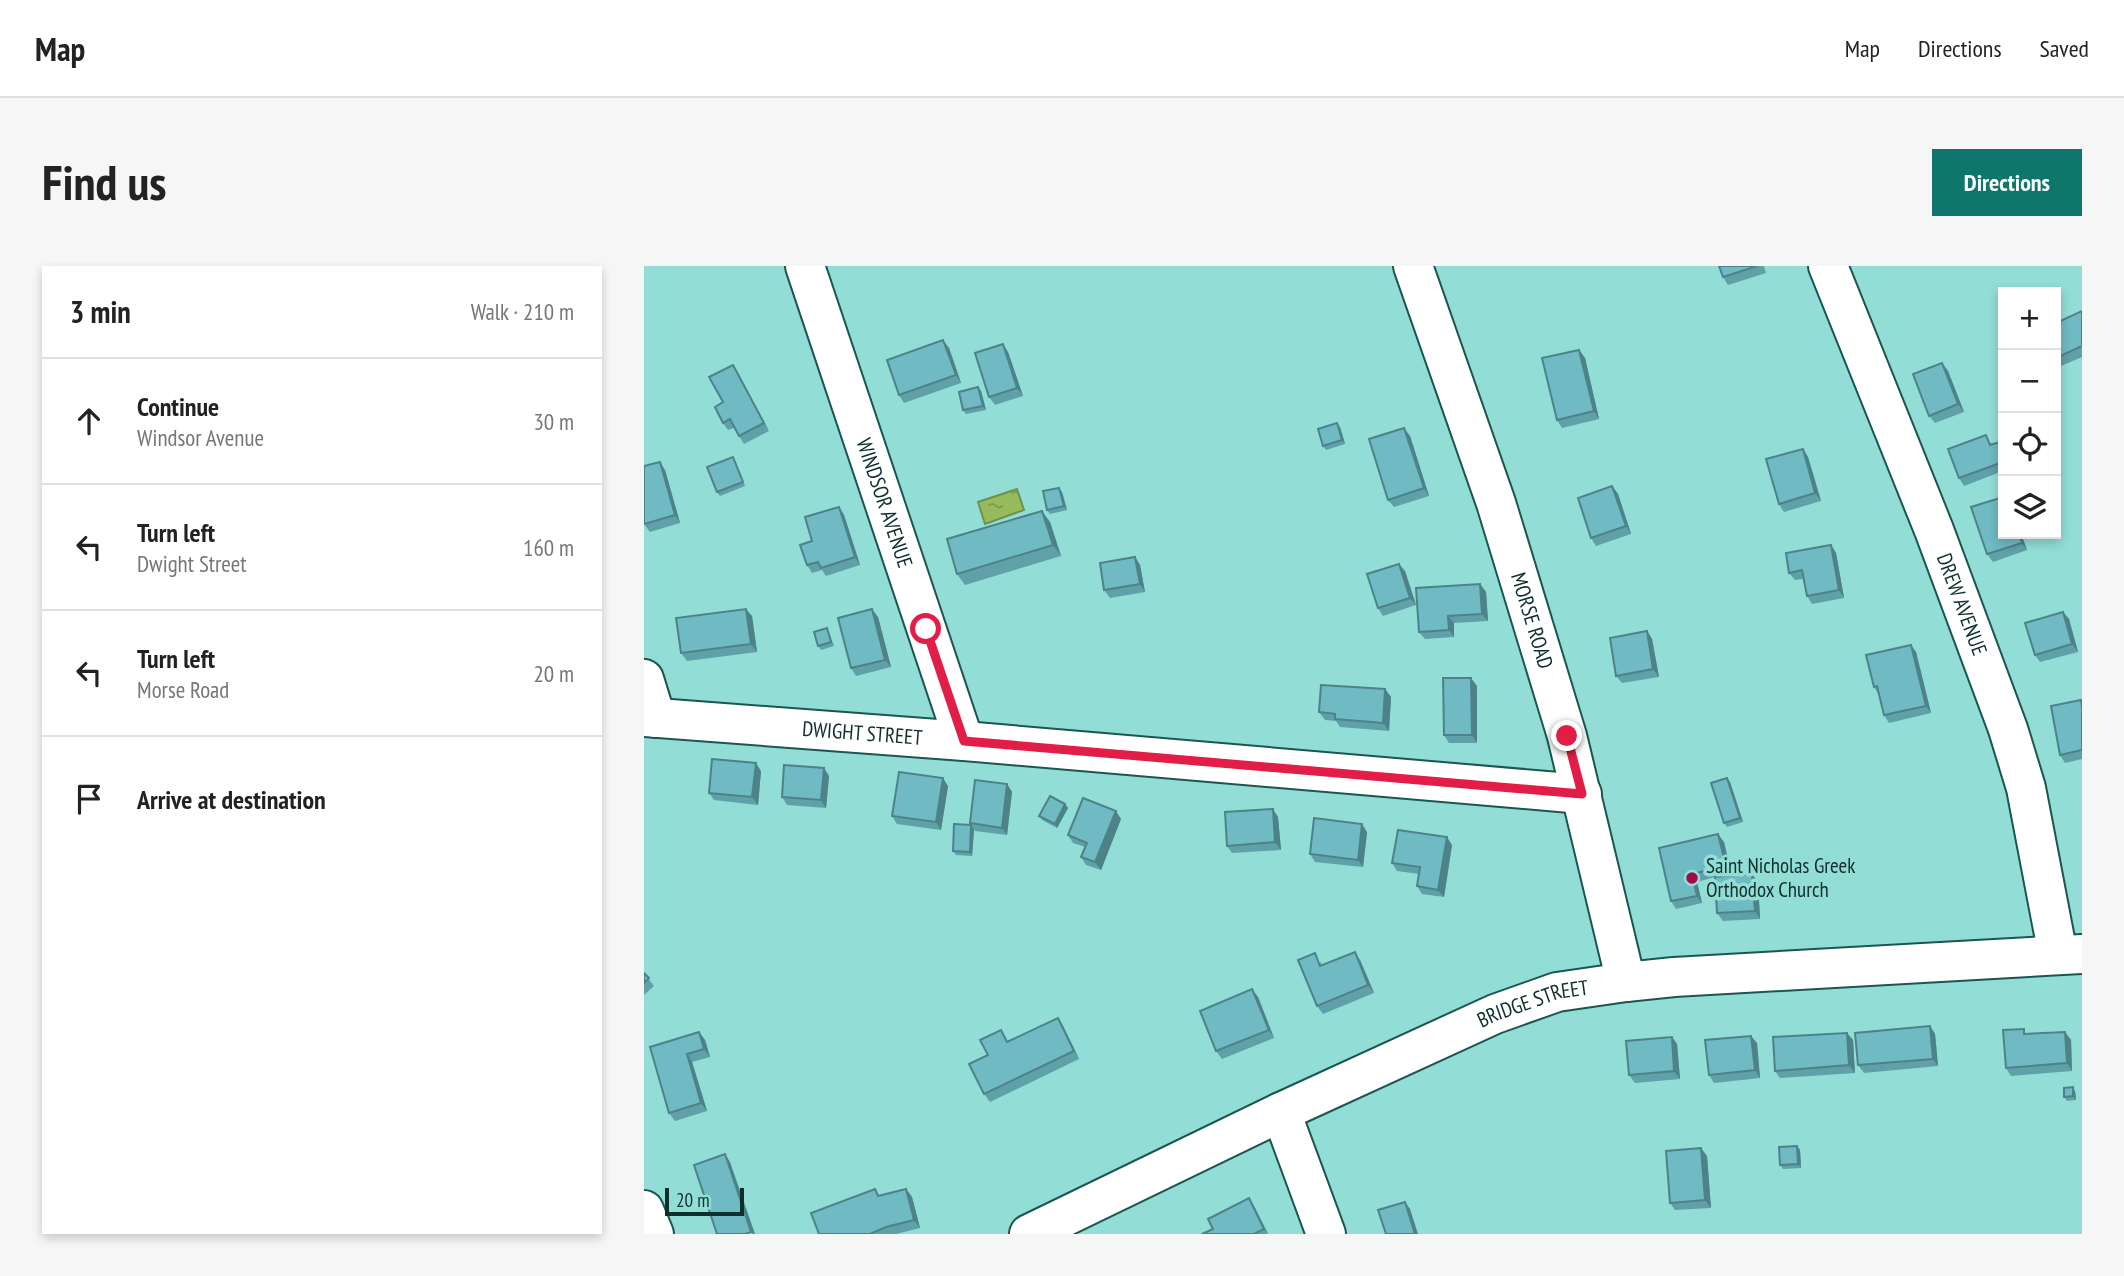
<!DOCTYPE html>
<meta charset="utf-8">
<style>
:root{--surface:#fff;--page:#f6f6f6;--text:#222;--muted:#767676;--line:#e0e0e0;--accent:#0f766e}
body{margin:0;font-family:"PT Sans Narrow",sans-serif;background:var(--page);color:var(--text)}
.controls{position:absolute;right:21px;top:21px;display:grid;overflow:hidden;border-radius:0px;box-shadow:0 4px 10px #0003}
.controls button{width:63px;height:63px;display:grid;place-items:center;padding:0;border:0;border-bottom:2px solid var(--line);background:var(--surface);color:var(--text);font:35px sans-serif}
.scale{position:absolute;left:21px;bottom:18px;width:79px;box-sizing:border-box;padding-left:7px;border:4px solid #0f2f2c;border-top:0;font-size:19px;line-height:24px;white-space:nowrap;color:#0f2f2c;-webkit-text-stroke:5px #92ddd5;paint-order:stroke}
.stop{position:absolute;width:21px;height:21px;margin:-16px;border:5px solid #e11d48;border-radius:50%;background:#fff}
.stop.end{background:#e11d48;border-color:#fff;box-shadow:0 2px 7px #0008}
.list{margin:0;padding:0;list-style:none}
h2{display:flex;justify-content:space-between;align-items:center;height:91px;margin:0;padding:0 28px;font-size:30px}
h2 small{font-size:23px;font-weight:400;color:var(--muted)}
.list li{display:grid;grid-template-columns:46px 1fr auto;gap:21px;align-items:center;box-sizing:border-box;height:126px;padding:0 28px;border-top:2px solid var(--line)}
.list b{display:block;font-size:26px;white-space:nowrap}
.list p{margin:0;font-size:23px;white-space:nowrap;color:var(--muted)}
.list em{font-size:23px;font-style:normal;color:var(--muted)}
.icon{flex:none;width:38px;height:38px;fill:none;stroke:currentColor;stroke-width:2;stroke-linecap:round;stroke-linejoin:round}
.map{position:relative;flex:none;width:1438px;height:968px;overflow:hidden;border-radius:0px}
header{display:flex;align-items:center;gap:42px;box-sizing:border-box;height:98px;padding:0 35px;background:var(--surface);border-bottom:2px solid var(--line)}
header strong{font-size:33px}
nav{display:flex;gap:38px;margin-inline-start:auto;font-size:24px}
.intro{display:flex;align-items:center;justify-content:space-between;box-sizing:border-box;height:168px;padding:0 42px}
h1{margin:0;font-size:49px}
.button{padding:18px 32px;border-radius:0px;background:var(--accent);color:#fff;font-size:24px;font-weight:700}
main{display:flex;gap:42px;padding:0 42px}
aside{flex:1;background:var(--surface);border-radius:0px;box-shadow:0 4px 10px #0003}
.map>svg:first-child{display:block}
.water{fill:url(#water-ripples);stroke:#6e914e;stroke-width:2}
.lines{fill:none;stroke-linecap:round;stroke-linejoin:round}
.minor-casing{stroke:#1b5651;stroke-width:42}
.minor{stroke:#fff;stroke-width:38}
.wall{fill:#60a0a9}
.shaded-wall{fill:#4e8289}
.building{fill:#70bac4;stroke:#4e8289;stroke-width:2}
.route{stroke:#e11d48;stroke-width:9}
.poi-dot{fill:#a30b48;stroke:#92ddd5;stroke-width:2.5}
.labels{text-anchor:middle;stroke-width:7;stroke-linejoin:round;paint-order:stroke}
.street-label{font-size:21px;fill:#0f2f2c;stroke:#92ddd5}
.poi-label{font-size:21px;fill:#0f2f2c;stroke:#92ddd5;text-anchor:start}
</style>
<header>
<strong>Map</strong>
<nav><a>Map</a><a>Directions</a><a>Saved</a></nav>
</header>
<div class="intro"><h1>Find us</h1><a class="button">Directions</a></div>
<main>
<aside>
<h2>3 min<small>Walk · 210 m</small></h2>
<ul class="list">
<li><svg class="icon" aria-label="ahead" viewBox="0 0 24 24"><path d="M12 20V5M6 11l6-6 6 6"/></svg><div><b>Continue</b><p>Windsor Avenue</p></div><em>30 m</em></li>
<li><svg class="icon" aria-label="left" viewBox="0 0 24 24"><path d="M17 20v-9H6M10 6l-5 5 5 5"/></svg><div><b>Turn left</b><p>Dwight Street</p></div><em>160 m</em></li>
<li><svg class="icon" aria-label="left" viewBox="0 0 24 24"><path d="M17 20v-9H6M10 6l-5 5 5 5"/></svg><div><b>Turn left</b><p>Morse Road</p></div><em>20 m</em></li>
<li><svg class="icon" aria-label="arrive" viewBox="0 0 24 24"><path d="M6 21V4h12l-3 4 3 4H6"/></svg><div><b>Arrive at destination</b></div></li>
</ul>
</aside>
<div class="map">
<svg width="1438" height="968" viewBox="0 0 1438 968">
<defs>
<pattern id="water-ripples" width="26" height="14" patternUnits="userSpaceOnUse" patternTransform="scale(1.75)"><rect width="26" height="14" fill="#97bb5c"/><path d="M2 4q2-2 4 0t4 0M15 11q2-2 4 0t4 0" fill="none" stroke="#7a984c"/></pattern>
</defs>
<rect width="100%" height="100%" fill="#92ddd5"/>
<!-- water -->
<polygon class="water" points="373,223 380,244 341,258 334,236"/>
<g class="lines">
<defs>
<g id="minor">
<path id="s1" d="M161 0 320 475"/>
<path id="s2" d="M769 0 852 237 923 470 982 716"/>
<path id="s3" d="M1184 0 1290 264 1364 463 1382 522 1414 689"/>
<polyline points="0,413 12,452"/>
<path id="s4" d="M0 451 320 475 938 528"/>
<polyline points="637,846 682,968"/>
<polyline points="0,944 10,968"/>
<path id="s5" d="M385 968 637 846 851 748 913 726 982 716 1030 711 1438 688"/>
</g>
</defs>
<!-- minor casing -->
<use href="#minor" class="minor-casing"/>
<!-- minor -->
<use href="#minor" class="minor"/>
</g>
<!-- wall -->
<g class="wall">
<polygon points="1075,0 1120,0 1122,7 1084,19 1079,11"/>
<polygon points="1438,45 1438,91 1417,100 1412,93"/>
<polygon points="305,82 317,117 260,137 255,129"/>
<polygon points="935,84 941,92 955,153 918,162 913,154"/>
<polygon points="364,86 379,130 351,139 345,131"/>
<polygon points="1298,97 1304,105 1320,146 1291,157 1285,150"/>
<polygon points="89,99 94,107 125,165 100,178 90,162 84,164 79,157 79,136"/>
<polygon points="334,121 337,125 342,144 322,148 319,144"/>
<polygon points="696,161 701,178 682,184 679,180"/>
<polygon points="766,170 785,230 750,241 744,234"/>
<polygon points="1347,176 1348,179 1359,180 1359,205 1320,220 1315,212"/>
<polygon points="1159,183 1164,191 1177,235 1140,246 1135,238"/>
<polygon points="89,191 91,195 101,220 76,230 73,226"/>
<polygon points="21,204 36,257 6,266 0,258"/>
<polygon points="968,220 974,228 987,268 952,280 947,272"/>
<polygon points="418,226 423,244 406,248 403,244"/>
<polygon points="195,241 200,249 216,299 182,310 178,304 168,307 163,299 168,275"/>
<polygon points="406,256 417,290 321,319 313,308"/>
<polygon points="1359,268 1377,268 1383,284 1349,296 1343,288"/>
<polygon points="1187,279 1192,287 1200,332 1168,338 1163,330 1159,313 1151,314 1145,307"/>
<polygon points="491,291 496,299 501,326 466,332 460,324"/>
<polygon points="761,305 772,339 739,350 734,342"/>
<polygon points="836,318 842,326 844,355 810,357 810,371 781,373 775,366"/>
<polygon points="1419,346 1425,353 1434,386 1396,396 1391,389"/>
<polygon points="108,350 113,386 43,395 37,387"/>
<polygon points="234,351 247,401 212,410 207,402"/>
<polygon points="1003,365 1008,373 1015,411 978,417 972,410"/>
<polygon points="185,366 190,380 177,384 174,380"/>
<polygon points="1272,386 1287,447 1245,457 1240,449 1235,429 1230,421"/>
<polygon points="833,420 833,477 805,477 800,469"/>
<polygon points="741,423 747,431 745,465 696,461 692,455 681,454 675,446"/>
<polygon points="1438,436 1438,493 1421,497 1416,489"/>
<polygon points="117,505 114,539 70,534 65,527"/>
<polygon points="185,510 182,542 143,539 138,531"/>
<polygon points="1086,516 1099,556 1083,561 1080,557"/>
<polygon points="363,518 368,526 363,569 331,565 330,563 328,590 312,589 309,585 327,559 326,557"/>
<polygon points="304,520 297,564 253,558 248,550"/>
<polygon points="421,538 424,542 413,562 398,554 395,550"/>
<polygon points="634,551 637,584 588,587 583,580"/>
<polygon points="477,553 457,604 442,599 437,591 441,581 429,577 424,569"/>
<polygon points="723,566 719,601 671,596 666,588"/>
<polygon points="1080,576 1087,607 1074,611 1114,616 1116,653 1079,655 1073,647 1071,611 1053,616 1058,637 1032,643 1027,635 1015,582"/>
<polygon points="808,579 800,631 778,628 773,620 775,608 753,605 748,597"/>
<polygon points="716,694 730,727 679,748 673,740 676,695 678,700"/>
<polygon points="0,707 10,720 0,729"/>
<polygon points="614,731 630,772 578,793 572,785"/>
<polygon points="419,760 435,793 346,836 340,828 344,789 357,764 364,776"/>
<polygon points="1286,760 1291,768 1294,800 1220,807 1214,799"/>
<polygon points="55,766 61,774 66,791 48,796 63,845 31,855 25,847 6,781"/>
<polygon points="1421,766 1427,774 1428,805 1367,810 1362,802 1383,768"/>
<polygon points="1028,771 1033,778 1036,813 991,817 985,809"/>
<polygon points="1209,774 1211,807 1136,812 1131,805"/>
<polygon points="1113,777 1116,812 1070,817 1065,809"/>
<polygon points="1431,825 1432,834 1423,835 1420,831"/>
<polygon points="1156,884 1157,902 1139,903 1136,899"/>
<polygon points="1063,890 1067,942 1031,944 1026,937"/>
<polygon points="262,923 268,931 276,962 252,968 175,968 236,930"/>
<polygon points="610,940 624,968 558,968"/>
</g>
<!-- shaded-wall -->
<g class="shaded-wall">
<polygon points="299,74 305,82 317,117 312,109"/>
<polygon points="359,78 364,86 379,130 373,122"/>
<polygon points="935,84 941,92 955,153 950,145"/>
<polygon points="1298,97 1304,105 1320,146 1314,138"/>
<polygon points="89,99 94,107 125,165 120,157"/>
<polygon points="334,121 337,125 342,144 339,140"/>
<polygon points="693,157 696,161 701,178 698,174"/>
<polygon points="760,162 766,170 785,230 780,222"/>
<polygon points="1159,183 1164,191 1177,235 1171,227"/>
<polygon points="16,196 21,204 36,257 31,249"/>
<polygon points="968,220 974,228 987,268 982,260"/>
<polygon points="415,222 418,226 423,244 420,240"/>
<polygon points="195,241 200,249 216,299 211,291"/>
<polygon points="398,245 406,256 417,290 409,279"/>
<polygon points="1375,268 1377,268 1383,284 1378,277"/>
<polygon points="1187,279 1192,287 1200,332 1195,324"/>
<polygon points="491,291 496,299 501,326 496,318"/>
<polygon points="755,298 761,305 772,339 766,332"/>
<polygon points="836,318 842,326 844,355 838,348"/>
<polygon points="102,343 108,350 113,386 107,378"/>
<polygon points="228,343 234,351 247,401 241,394"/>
<polygon points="1419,346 1425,353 1434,386 1428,378"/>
<polygon points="804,350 810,357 810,371 805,364"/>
<polygon points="1003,365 1008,373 1015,411 1009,403"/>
<polygon points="1267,379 1272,386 1287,447 1282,440"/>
<polygon points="827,412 833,420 833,477 828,469"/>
<polygon points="741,423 747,431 745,465 739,457"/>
<polygon points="112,497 117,505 114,539 108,531"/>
<polygon points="180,502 185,510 182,542 177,534"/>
<polygon points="299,512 304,520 297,564 292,556"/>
<polygon points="1083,512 1086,516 1099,556 1096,552"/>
<polygon points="363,518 368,526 363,569 358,562"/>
<polygon points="421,538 424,542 413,562 411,558"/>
<polygon points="629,543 634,551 637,584 631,576"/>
<polygon points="472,545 477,553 457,604 451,596"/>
<polygon points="718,558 723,566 719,601 714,594"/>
<polygon points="327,559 330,563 328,590 326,586"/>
<polygon points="1074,568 1080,576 1087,607 1082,600"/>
<polygon points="803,571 808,579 800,631 794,624"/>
<polygon points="1048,608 1053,616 1058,637 1053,630"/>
<polygon points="1108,608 1114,616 1116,653 1111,645"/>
<polygon points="711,686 716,694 730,727 724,719"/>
<polygon points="608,723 614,731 630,772 625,764"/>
<polygon points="414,752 419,760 435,793 430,785"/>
<polygon points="1286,760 1291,768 1294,800 1289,793"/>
<polygon points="55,766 61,774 66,791 60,783"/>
<polygon points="1421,766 1427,774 1428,805 1423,797"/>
<polygon points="1203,767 1209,774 1211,807 1205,799"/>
<polygon points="1107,770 1113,777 1116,812 1111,804"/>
<polygon points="1028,771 1033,778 1036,813 1030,805"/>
<polygon points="43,788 48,796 63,845 57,837"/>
<polygon points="1429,821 1431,825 1432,834 1429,830"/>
<polygon points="1153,880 1156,884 1157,902 1154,898"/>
<polygon points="1057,882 1063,890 1067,942 1061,934"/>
<polygon points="81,888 86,896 111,968 109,968 107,966"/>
<polygon points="262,923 268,931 276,962 270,954"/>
<polygon points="605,932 610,940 624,968 620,963"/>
<polygon points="761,936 766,943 774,968 771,968"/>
</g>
<!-- building -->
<g class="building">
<polygon points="1075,0 1113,0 1079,11"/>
<polygon points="1438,45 1438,80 1412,92 1412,57"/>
<polygon points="299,74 312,109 255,129 243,94"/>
<polygon points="359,78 373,122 345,131 331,87"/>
<polygon points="935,84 950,145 913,154 898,92"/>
<polygon points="1298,97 1314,138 1285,150 1269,108"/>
<polygon points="89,99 120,157 95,170 86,153 79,157 71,141 79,136 65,111"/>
<polygon points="334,121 339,140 319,144 315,126"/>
<polygon points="693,157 698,174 679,180 674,163"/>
<polygon points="760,162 780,222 744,234 725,173"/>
<polygon points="1342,169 1346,179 1356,176 1359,184 1359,196 1315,212 1304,183"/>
<polygon points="1159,183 1171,227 1135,238 1122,193"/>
<polygon points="89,191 99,216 73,226 63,201"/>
<polygon points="16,196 31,249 0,258 0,200"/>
<polygon points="968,220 982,260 947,272 934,232"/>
<polygon points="415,222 420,240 403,244 399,225"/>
<polygon points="1359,231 1359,268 1375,268 1378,277 1343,288 1327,241"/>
<polygon points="195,241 211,291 177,302 174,296 163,299 156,279 168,275 161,251"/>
<polygon points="398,245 409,279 313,308 303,273"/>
<polygon points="1187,279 1195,324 1163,330 1158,304 1145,307 1142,287"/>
<polygon points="491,291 496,318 460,324 456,297"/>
<polygon points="755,298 766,332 734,342 723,308"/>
<polygon points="836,318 838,348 804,350 805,364 775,366 772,322"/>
<polygon points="102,343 107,378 37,387 32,352"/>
<polygon points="228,343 241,394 207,402 194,352"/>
<polygon points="1419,346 1428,378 1391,389 1381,357"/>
<polygon points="183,362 187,376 174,380 170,366"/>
<polygon points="1003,365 1009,403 972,410 966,372"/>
<polygon points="1267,379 1282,440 1240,449 1233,420 1230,421 1222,389"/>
<polygon points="799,412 827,412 828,469 800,469"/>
<polygon points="677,419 741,423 739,457 691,453 691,448 675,446"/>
<polygon points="1437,434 1438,441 1438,484 1416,489 1407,440"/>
<polygon points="68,493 112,497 108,531 65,527"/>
<polygon points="140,499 180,502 177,534 138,531"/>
<polygon points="255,506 299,512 292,556 248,550"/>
<polygon points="1083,512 1096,552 1080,557 1067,517"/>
<polygon points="331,514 363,518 358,562 326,557"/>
<polygon points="406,530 421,538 411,558 395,550"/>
<polygon points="439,532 472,545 451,596 437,591 443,577 424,569"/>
<polygon points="629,543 631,576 583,580 581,546"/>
<polygon points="670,552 718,558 714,594 666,588"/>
<polygon points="310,558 327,559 326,586 309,585"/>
<polygon points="754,564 803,571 794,624 773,620 776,601 748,597"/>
<polygon points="1074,568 1082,600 1048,608 1053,630 1027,635 1015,582"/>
<polygon points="1108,608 1111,645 1073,647 1071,611"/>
<polygon points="711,686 724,719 673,740 654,694 671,687 676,700"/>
<polygon points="0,707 5,712 0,717"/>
<polygon points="608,723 625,764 572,785 556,745"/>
<polygon points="414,752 430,785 340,828 325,798 344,789 336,774 357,764 363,776"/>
<polygon points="1286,760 1289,793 1214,799 1211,767"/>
<polygon points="1380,763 1380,768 1421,766 1423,797 1362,802 1359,764"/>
<polygon points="55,766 60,783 43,788 57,837 25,847 6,781"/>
<polygon points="1203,767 1205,799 1131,805 1129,771"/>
<polygon points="1107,770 1111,804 1065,809 1061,774"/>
<polygon points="1028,771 1030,805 985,809 982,775"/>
<polygon points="1429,821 1429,830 1420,831 1420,822"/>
<polygon points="1153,880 1154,898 1136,899 1135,881"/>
<polygon points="1057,882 1061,934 1026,937 1022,885"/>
<polygon points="81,888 107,966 101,968 73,968 50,899"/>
<polygon points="231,923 234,930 262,923 270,954 242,961 226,968 175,968 167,947"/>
<polygon points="605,932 620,963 610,968 558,968 569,963 564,953"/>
<polygon points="761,936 771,968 742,968 734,944"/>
</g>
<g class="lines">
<!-- route -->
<polyline class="route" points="282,363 320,475 938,528 923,470"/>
</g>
<!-- markers -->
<circle class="poi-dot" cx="1048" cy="612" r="7"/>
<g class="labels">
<!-- street labels -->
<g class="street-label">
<text dy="7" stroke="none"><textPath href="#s1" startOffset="250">WINDSOR AVENUE</textPath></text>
<text dy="7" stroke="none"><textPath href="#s3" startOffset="364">DREW AVENUE</textPath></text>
<text dy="7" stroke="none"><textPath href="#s2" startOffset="374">MORSE ROAD</textPath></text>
<text dy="7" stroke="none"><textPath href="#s4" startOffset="219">DWIGHT STREET</textPath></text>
<text dy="7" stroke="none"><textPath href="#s5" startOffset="555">BRIDGE STREET</textPath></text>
</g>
<!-- poi labels -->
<g class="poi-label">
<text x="1062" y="607">Saint Nicholas Greek<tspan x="1062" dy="24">Orthodox Church</tspan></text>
</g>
</g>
</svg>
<div class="controls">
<button>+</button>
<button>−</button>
<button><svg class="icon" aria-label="locate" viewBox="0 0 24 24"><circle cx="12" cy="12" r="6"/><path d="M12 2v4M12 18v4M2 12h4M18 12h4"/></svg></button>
<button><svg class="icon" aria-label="layers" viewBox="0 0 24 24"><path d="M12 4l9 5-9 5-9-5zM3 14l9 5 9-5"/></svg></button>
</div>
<div class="scale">20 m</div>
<div class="stop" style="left:282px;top:363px"></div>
<div class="stop end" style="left:923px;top:470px"></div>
</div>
</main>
